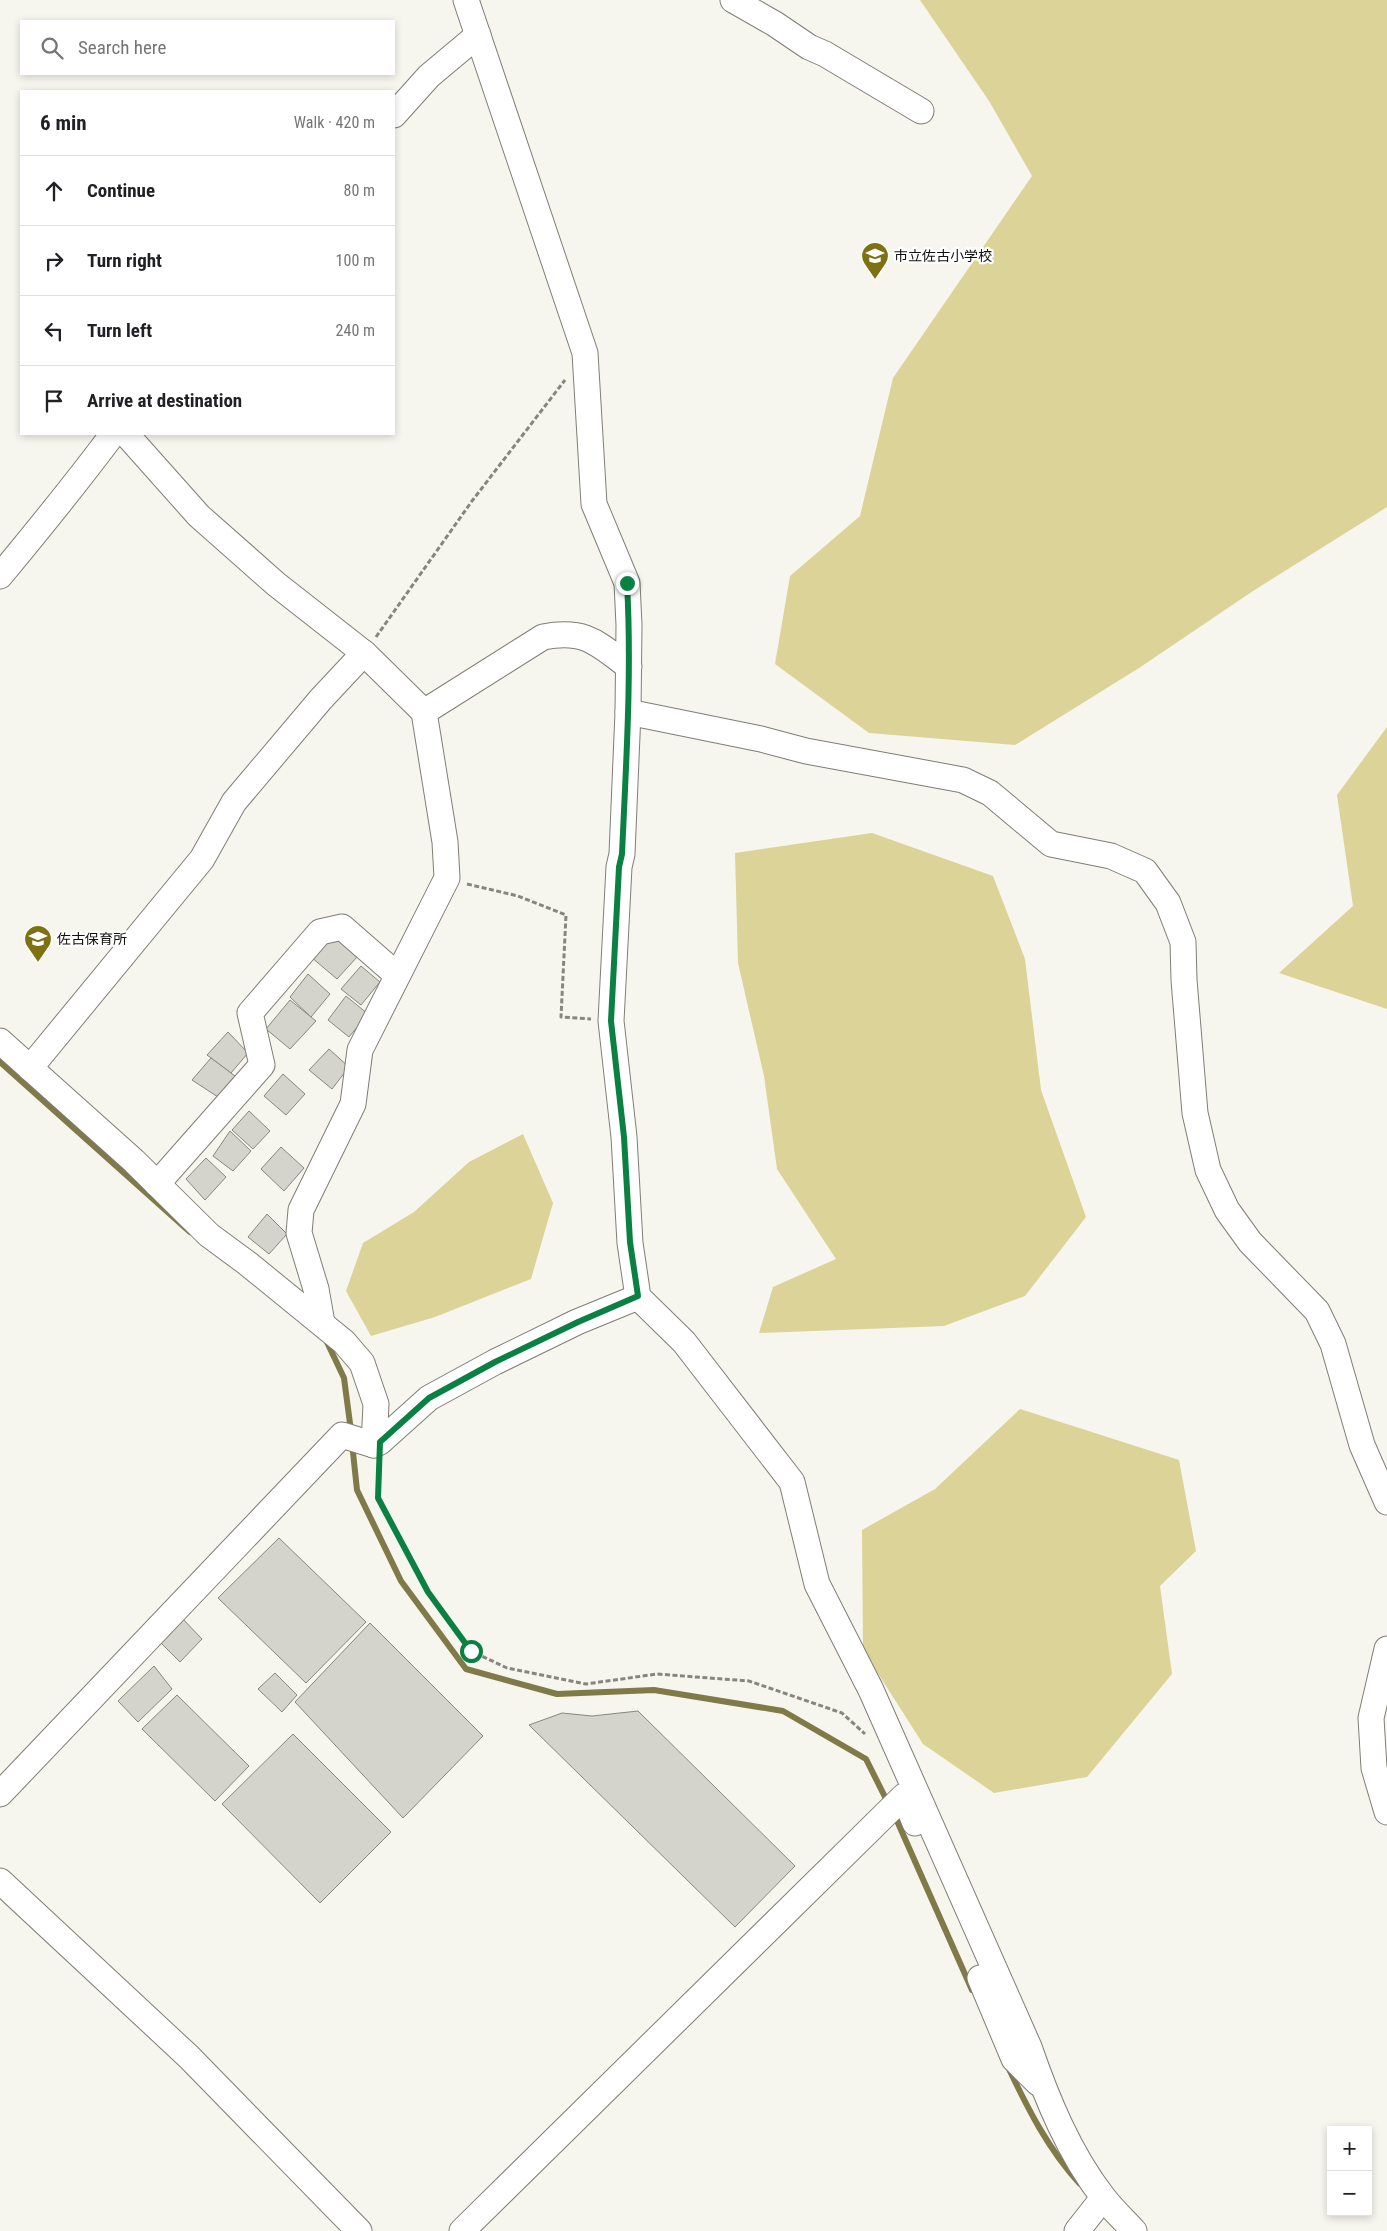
<!DOCTYPE html>
<meta charset="utf-8">
<style>
:root{--surface:#fff;--page:#f2f2f2;--text:#202124;--muted:#757577;--line:#e0e0e0}
body{margin:0;font-family:"Roboto Condensed","Noto Sans JP",sans-serif;background:var(--page);color:var(--text)}
.controls{position:absolute;right:15px;bottom:15px;display:grid;overflow:hidden;border-radius:0px;box-shadow:0 2px 8px #0003}
.controls button{width:45px;height:45px;display:grid;place-items:center;padding:0;border:0;border-bottom:1px solid var(--line);background:var(--surface);color:var(--text);font:25px sans-serif}
.stop{position:absolute;width:15px;height:15px;margin:-11px;border:4px solid #0b8043;border-radius:50%;background:#fff}
.stop.end{background:#0b8043;border-color:#fff;box-shadow:0 1px 5px #0008}
.list{margin:0;padding:0;list-style:none}
h2{display:flex;justify-content:space-between;align-items:center;height:65px;margin:0;padding:0 20px;font-size:21px}
h2 small{font-size:16px;font-weight:400;color:var(--muted)}
.list li{display:grid;grid-template-columns:32px 1fr auto;gap:15px;align-items:center;box-sizing:border-box;height:70px;padding:0 20px;border-top:1px solid var(--line)}
.list b{display:block;font-size:19px;white-space:nowrap}
.list em{font-size:16px;font-style:normal;color:var(--muted)}
.icon{flex:none;width:28px;height:28px;fill:none;stroke:currentColor;stroke-width:2;stroke-linecap:round;stroke-linejoin:round}
.map{position:relative;flex:none;width:1387px;height:2231px;overflow:hidden}
.search{position:absolute;background:var(--surface);box-shadow:0 2px 8px #0003;left:20px;top:20px;width:375px;height:55px;display:flex;align-items:center;gap:12px;box-sizing:border-box;padding:0 18px;border-radius:0px;color:var(--muted);font-size:19px}
.panel{position:absolute;background:var(--surface);box-shadow:0 2px 8px #0003;left:20px;top:90px;width:375px;height:345px;border-radius:0px}
.map>svg:first-child{display:block}
.green{fill:#dbd397}
.lines{fill:none;stroke-linecap:round;stroke-linejoin:round}
.stream{stroke:#807948;stroke-width:6}
.building{fill:#d5d4cc;stroke:#87877f}
.minor-casing{stroke:#7f7e76;stroke-width:27}
.path{stroke:#86857f;stroke-width:3;stroke-dasharray:5 2.5;stroke-linecap:butt}
.minor{stroke:#fff;stroke-width:25}
.route{stroke:#0b8043;stroke-width:6}
.labels{text-anchor:middle;stroke-width:4.5;stroke-linejoin:round;paint-order:stroke}
.poi-label{font-size:14px;fill:#10100d;stroke:#fff;text-anchor:start}
</style>
<div class="map">
<svg width="1387" height="2231" viewBox="0 0 1387 2231">
<rect width="100%" height="100%" fill="#f7f6ee"/>
<!-- green -->
<g class="green">
<polygon points="920,0 1387,0 1387,507 1253,591 1139,668 1015,745 869,733 775,664 790,576 860,516 893,378 1032,176 989,101"/>
<polygon points="1387,727 1387,1009 1279,973 1353,906 1337,795"/>
<polygon points="872,833 993,876 1025,959 1041,1090 1086,1217 1025,1296 944,1326 759,1333 773,1287 836,1259 777,1169 764,1076 738,963 735,853"/>
<polygon points="523,1134 553,1203 531,1279 435,1317 371,1336 346,1291 363,1243 414,1212 469,1162"/>
<polygon points="1020,1409 1179,1460 1196,1551 1160,1586 1172,1674 1087,1777 994,1793 923,1744 863,1650 862,1530 935,1489"/>
</g>
<g class="lines">
<!-- stream -->
<g class="stream">
<polyline points="0,1062 190,1232"/>
<polyline points="326,1340 344,1378 351,1431"/>
<polyline points="352,1443 357,1490 401,1581 466,1669 557,1694 654,1690 783,1711 866,1759 888,1803"/>
<polyline points="894,1814 972,1990"/>
<path d="M1008 2067C1028 2109 1048 2149 1080 2184"/>
</g>
</g>
<!-- building -->
<g class="building">
<polygon points="333,934 358,956 337,979 311,957"/>
<polygon points="361,966 380,982 361,1005 341,989"/>
<polygon points="308,974 330,994 311,1017 290,997"/>
<polygon points="346,996 368,1014 349,1037 328,1020"/>
<polygon points="290,1000 316,1021 290,1049 266,1029"/>
<polygon points="228,1032 248,1053 231,1073 207,1055"/>
<polygon points="329,1049 349,1067 332,1089 309,1070"/>
<polygon points="211,1058 235,1076 218,1097 192,1080"/>
<polygon points="283,1074 305,1094 286,1115 264,1096"/>
<polygon points="249,1111 270,1131 253,1149 232,1130"/>
<polygon points="230,1131 251,1151 233,1171 213,1156"/>
<polygon points="281,1147 304,1168 284,1191 261,1169"/>
<polygon points="206,1158 226,1177 205,1200 186,1179"/>
<polygon points="267,1214 287,1234 269,1254 248,1237"/>
<polygon points="279,1538 366,1622 306,1683 218,1598"/>
<polygon points="180,1616 202,1639 180,1662 157,1639"/>
<polygon points="370,1623 483,1736 403,1818 295,1702"/>
<polygon points="154,1666 172,1689 138,1722 118,1701"/>
<polygon points="275,1673 297,1695 282,1712 258,1689"/>
<polygon points="177,1695 249,1766 215,1801 142,1729"/>
<polygon points="638,1711 795,1866 735,1927 529,1725 562,1713 592,1716"/>
<polygon points="293,1734 391,1832 320,1903 222,1804"/>
</g>
<g class="lines">
<defs>
<g id="minor">
<path d="M466 0 585 353 594 504 627 583 629 625 628 712 622 854 619 867 611 1021 624 1137 630 1243 638 1297 684 1342 792 1482 817 1584 871 1690 1029 2047C1047 2099 1069 2153 1103 2197 1112 2209 1124 2220 1134 2231"/>
<polyline points="733,0 775,24 809,47 825,54 921,111"/>
<polyline points="394,115 429,76 478,35"/>
<polyline points="126,434 199,516 276,584 364,653 424,712 445,842 447,878 360,1050 353,1104 301,1210 299,1233 316,1289 322,1323"/>
<path d="M0 576C39 529 77 482 113 434"/>
<path d="M424 712 543 637C586 629 597 643 629 667"/>
<polyline points="628,712 761,739 806,751 963,780 990,793 1051,844 1111,856 1145,871 1168,903 1183,942 1184,980 1195,1113 1208,1170 1227,1210 1250,1242 1317,1311 1333,1344 1362,1445 1387,1502"/>
<polyline points="0,1041 134,1161 209,1235 247,1263 344,1342 362,1363 376,1404 374,1445 380,1442 429,1398 495,1362 577,1322 638,1297"/>
<polyline points="30,1068 202,859 234,802 321,699 364,653"/>
<polyline points="157,1184 262,1065 250,1013 320,932 342,927 397,975"/>
<polyline points="1387,1649 1371,1718 1374,1768 1387,1812"/>
<polyline points="0,1794 342,1435 374,1445"/>
<polyline points="0,1881 189,2057 359,2231"/>
<polyline points="980,1978 1014,2059 1038,2083"/>
<polyline points="462,2231 904,1796 915,1823"/>
<polyline points="1077,2231 1103,2198"/>
</g>
</defs>
<!-- minor casing -->
<use href="#minor" class="minor-casing"/>
<!-- path -->
<g class="path">
<polyline points="376,637 472,501 565,380"/>
<polyline points="467,884 518,896 566,915 561,1017 591,1019"/>
<polyline points="379,1465 378,1498 429,1592 471,1651 507,1668 586,1684 657,1674 749,1681 842,1713 865,1734"/>
</g>
<!-- minor -->
<use href="#minor" class="minor"/>
</g>
<g class="lines">
<!-- route -->
<path class="route" d="M471 1651 428 1592 378 1498 380 1442 429 1398 495 1362 578 1322 638 1296 630 1242 624 1137 611 1021 619 867 622 854C626 764 632 674 627 583"/>
</g>
<!-- icons -->
<defs>
<symbol id="school-pin" viewBox="-11 -11 22 30"><path d="M0 17L-7.5 6A9.5 9.5 0 1 1 7.5 6Z" fill="#7d7111" stroke="#fff"/><path d="M0-5L7-2L0 1L-7-2ZM-4 1L0 2.5L4 1V4Q0 6-4 4Z" fill="#fff"/></symbol>
</defs>
<g fill-rule="evenodd">
<use href="#school-pin" x="859" y="240" width="32" height="43"/>
<use href="#school-pin" x="22" y="923" width="32" height="43"/>
</g>
<g class="labels">
<!-- poi labels -->
<g class="poi-label">
<text x="894" y="261">市立佐古小学校</text>
<text x="57" y="944">佐古保育所</text>
</g>
</g>
</svg>
<div class="controls">
<button>+</button>
<button>−</button>
</div>
<div class="stop" style="left:471px;top:1651px"></div>
<div class="stop end" style="left:627px;top:583px"></div>
<div class="search"><svg class="icon" aria-label="search" viewBox="0 0 24 24"><circle cx="10" cy="10" r="6"/><path d="M15 15l6 6"/></svg>Search here</div>
<section class="panel">
<h2>6 min<small>Walk · 420 m</small></h2>
<ul class="list">
<li><svg class="icon" aria-label="ahead" viewBox="0 0 24 24"><path d="M12 20V5M6 11l6-6 6 6"/></svg><div><b>Continue</b></div><em>80 m</em></li>
<li><svg class="icon" aria-label="right" viewBox="0 0 24 24"><path d="M7 20v-9h11M14 6l5 5-5 5"/></svg><div><b>Turn right</b></div><em>100 m</em></li>
<li><svg class="icon" aria-label="left" viewBox="0 0 24 24"><path d="M17 20v-9H6M10 6l-5 5 5 5"/></svg><div><b>Turn left</b></div><em>240 m</em></li>
<li><svg class="icon" aria-label="arrive" viewBox="0 0 24 24"><path d="M6 21V4h12l-3 4 3 4H6"/></svg><div><b>Arrive at destination</b></div></li>
</ul>
</section>
</div>
